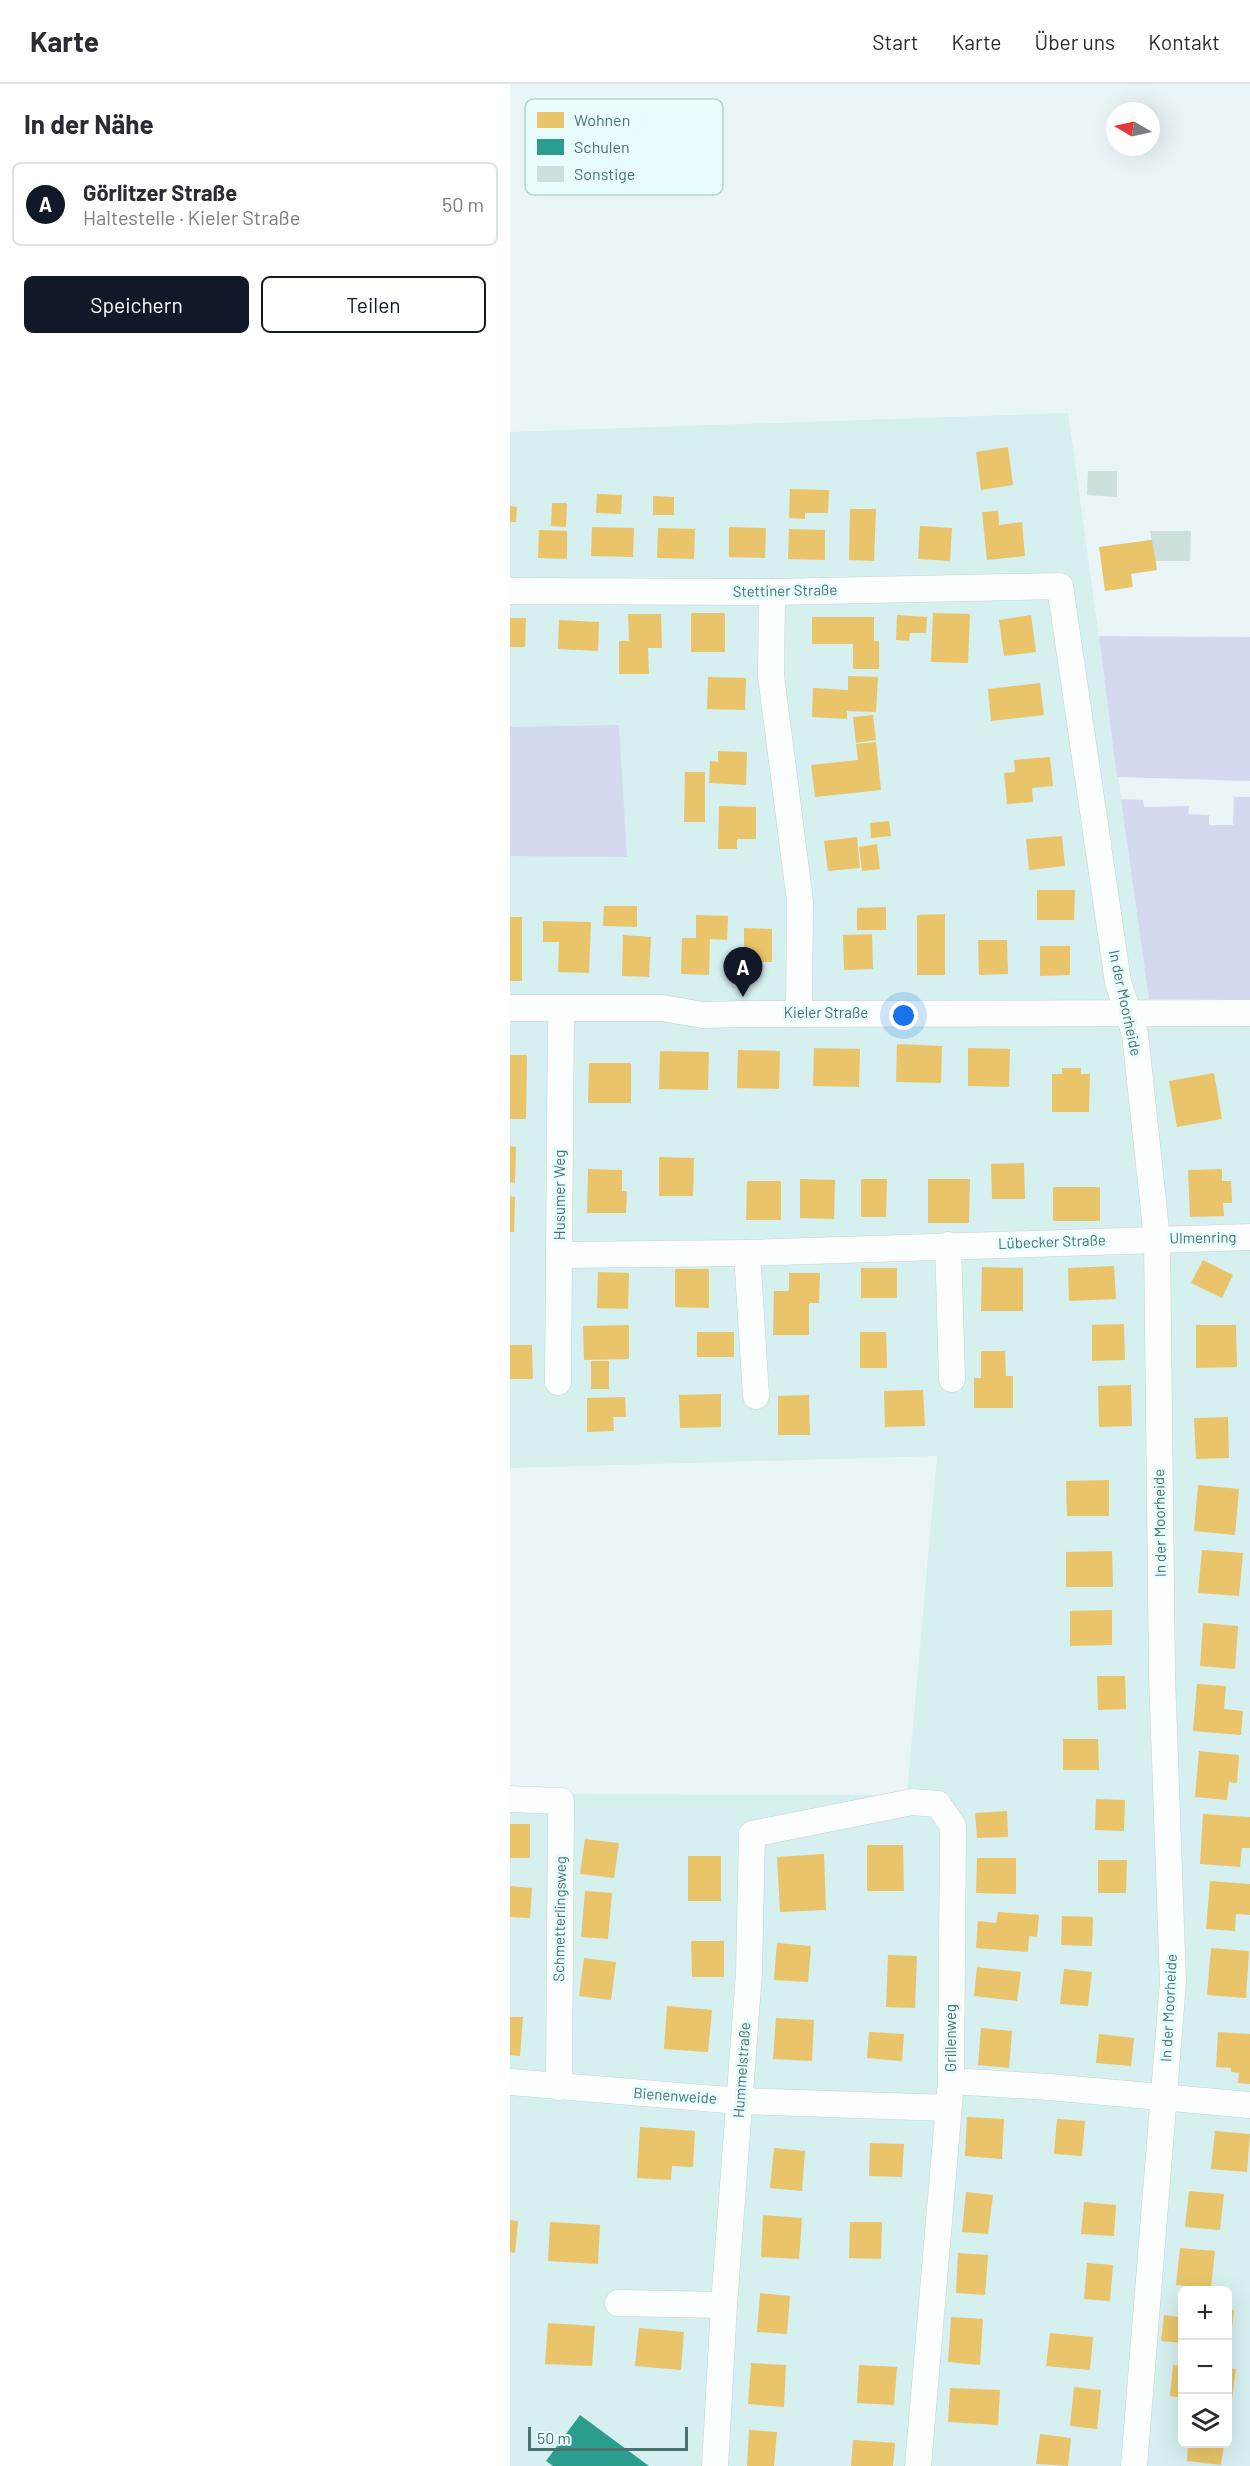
<!DOCTYPE html>
<html lang="de">
<meta charset="utf-8">
<style>
:root{--surface:#fff;--page:#f7f7f7;--text:#2b2b33;--muted:#7c7c81;--line:#e1e1e2;--accent:#111827}
body{margin:0;font-family:Barlow,sans-serif;background:var(--page);color:var(--text)}
.controls{position:absolute;right:18px;bottom:18px;display:grid;overflow:hidden;border-radius:9px;box-shadow:0 6px 24px #0002}
.controls button{width:54px;height:54px;display:grid;place-items:center;padding:0;border:0;border-bottom:2px solid var(--line);background:var(--surface);color:var(--text);font:30px sans-serif}
.compass{position:absolute;left:596px;top:18px;width:54px;height:54px;border-radius:50%;background:var(--surface);box-shadow:0 6px 24px #0002;rotate:279deg}
.scale{position:absolute;left:18px;bottom:15px;width:160px;box-sizing:border-box;padding-left:6px;border:3px solid #49746d;border-top:0;font-size:16px;line-height:21px;white-space:nowrap;color:#49746d;-webkit-text-stroke:4px #e9fdff;paint-order:stroke}
.you{position:absolute;left:394px;top:932px;width:21px;height:21px;margin:-15px;border:4px solid #fff;border-radius:50%;background:#1a73e8;box-shadow:0 0 0 9px #1a73e833}
.badge{display:grid;place-items:center;width:39px;height:39px;border-radius:50%;background:var(--accent);color:#fff;font-size:20px;font-weight:700}
.pin{position:absolute;translate:-50% -50px;filter:drop-shadow(0 2px 3px #0008)}
.pin::after{content:'';position:absolute;top:32px;width:21px;height:18px;background:inherit;clip-path:polygon(0 0,100% 0,50% 100%)}
.list{margin:0;padding:0;list-style:none}
h2{display:flex;justify-content:space-between;align-items:center;height:78px;margin:0;padding:0 24px;font-size:26px}
h2 small{font-size:20px;font-weight:400;color:var(--muted)}
.list li{display:grid;grid-template-columns:39px 1fr auto;gap:18px;align-items:center;box-sizing:border-box;height:84px;margin:0 12px 12px;padding:0 12px;border:2px solid var(--line);border-radius:9px}
.list b{display:block;font-size:22px;white-space:nowrap}
.list p{margin:0;font-size:20px;white-space:nowrap;color:var(--muted)}
.list em{font-size:20px;font-style:normal;color:var(--muted)}
.actions{display:flex;gap:12px;padding:18px 24px}
.actions a{flex:1;padding:14px 0;border:2px solid var(--accent);border-radius:9px;text-align:center;font-size:21px;color:var(--accent)}
.actions .main{background:var(--accent);color:#fff}
.icon{flex:none;width:33px;height:33px;fill:none;stroke:currentColor;stroke-width:2;stroke-linecap:round;stroke-linejoin:round}
.map{position:relative;flex:none;width:740px;height:2382px;overflow:hidden}
header{display:flex;align-items:center;gap:36px;box-sizing:border-box;height:84px;padding:0 30px;background:var(--surface);border-bottom:2px solid var(--line)}
header strong{font-size:28px}
nav{display:flex;gap:33px;margin-inline-start:auto;font-size:21px}
main{display:flex}
aside{flex:1;background:var(--surface)}
.map>svg:first-child{display:block}
.residential{fill:#d6efef;fill-rule:evenodd}
.green{fill:#d5d9ef}
.homes{fill:#e9c46a}
.schools{fill:#2a9d8f}
.building{fill:#cde0de}
.lines{fill:none;stroke-linecap:round;stroke-linejoin:round}
.minor-casing{stroke:#c6d3d3;stroke-width:27}
.minor{stroke:#fcfefe;stroke-width:26}
.labels{text-anchor:middle;stroke-width:6;stroke-linejoin:round;paint-order:stroke}
.street-label{font-size:15px;fill:#49746d;stroke:#e9fdff}
.key{fill:#e9fdff;stroke:#b9d4d3;stroke-width:1.5}
.key-label{font-size:16px;fill:#49746d}
</style>
<header>
<strong>Karte</strong>
<nav><a>Start</a><a>Karte</a><a>Über uns</a><a>Kontakt</a></nav>
</header>
<main>
<aside>
<h2>In der Nähe<small></small></h2>
<ul class="list">
<li><span class="badge">A</span><div><b>Görlitzer Straße</b><p>Haltestelle · Kieler Straße</p></div><em>50 m</em></li>
</ul>
<div class="actions"><a class="main">Speichern</a><a>Teilen</a></div>
</aside>
<div class="map">
<svg width="740" height="2382" viewBox="0 0 740 2382">
<rect width="100%" height="100%" fill="#e9f5f6"/>
<!-- residential -->
<path class="residential" d="M558 329 639 914 740 915V2382H0V1710L397 1711 427 1372 0 1384V348ZM672 2206H718V2360H672Z"/>
<!-- green -->
<g class="green">
<polygon points="589,552 740,553 740,697 607,693"/>
<polygon points="109,641 117,773 0,772 0,643"/>
<polygon points="724,713 740,713 740,915 639,915 611,715 633,716 634,723 679,722 678,730 699,731 699,741 723,741"/>
</g>
<!-- homes -->
<g class="homes">
<polygon points="498,363 503,401 471,406 466,368"/>
<polygon points="280,405 319,406 318,429 295,429 295,435 279,434"/>
<polygon points="87,410 112,411 111,430 86,429"/>
<polygon points="143,412 164,413 164,431 143,431"/>
<polygon points="42,419 57,419 56,443 41,442"/>
<polygon points="0,422 7,423 6,438 0,438"/>
<polygon points="340,425 366,425 364,477 339,476"/>
<polygon points="488,427 489,441 512,438 515,472 477,476 472,428"/>
<polygon points="410,442 442,444 440,477 408,475"/>
<polygon points="82,443 124,444 123,473 81,472"/>
<polygon points="219,443 256,444 255,474 219,473"/>
<polygon points="148,444 185,445 184,475 147,474"/>
<polygon points="279,445 315,446 315,476 278,475"/>
<polygon points="29,446 57,447 57,475 28,474"/>
<polygon points="640,456 643,456 647,486 621,490 623,503 595,507 589,463"/>
<rect x="181" y="529" width="34" height="39"/>
<polygon points="423,529 460,530 458,579 421,578"/>
<polygon points="118,530 151,530 152,564 138,564 139,590 109,590 109,557 119,557"/>
<polygon points="387,531 417,533 416,549 400,549 399,557 386,556"/>
<polygon points="521,531 526,568 494,572 489,536"/>
<polygon points="302,533 364,533 364,557 369,557 369,585 343,585 343,560 302,560"/>
<polygon points="0,534 16,534 15,563 0,563"/>
<polygon points="49,536 89,538 88,567 48,565"/>
<polygon points="338,592 368,593 366,628 337,627 337,635 302,633 303,604 338,606"/>
<polygon points="198,593 236,594 235,626 197,625"/>
<polygon points="530,599 534,631 481,637 478,605"/>
<polygon points="363,631 366,656 346,659 343,633"/>
<polygon points="366,658 371,706 305,713 301,681 348,676 346,660"/>
<polygon points="208,667 237,668 236,701 199,699 200,677 208,678"/>
<polygon points="540,673 543,702 522,704 523,718 497,720 494,689 505,688 504,676"/>
<polygon points="175,688 195,688 195,738 174,738"/>
<polygon points="209,722 246,723 246,755 227,755 227,765 208,765"/>
<polygon points="379,737 381,752 361,754 360,739"/>
<polygon points="552,752 555,782 519,786 516,755"/>
<polygon points="347,753 350,784 318,787 314,757"/>
<polygon points="367,760 370,785 352,787 349,763"/>
<polygon points="527,806 565,806 564,836 527,836"/>
<polygon points="94,822 127,822 127,843 93,842"/>
<polygon points="376,823 376,846 347,846 347,824"/>
<polygon points="435,830 435,891 407,891 407,831"/>
<polygon points="186,831 218,832 217,856 200,855 199,891 171,890 172,854 186,854"/>
<rect x="0" y="833" width="12" height="64"/>
<polygon points="33,837 81,838 79,889 48,888 49,858 33,858"/>
<polygon points="234,844 262,845 262,878 234,878"/>
<polygon points="362,850 363,885 334,886 333,851"/>
<polygon points="113,851 141,853 139,893 112,892"/>
<polygon points="468,856 497,856 498,890 469,891"/>
<polygon points="530,862 560,862 560,891 530,892"/>
<polygon points="387,960 432,962 431,999 386,998"/>
<polygon points="304,964 350,965 349,1003 303,1002"/>
<polygon points="458,964 500,965 499,1003 458,1002"/>
<polygon points="228,966 270,967 269,1005 227,1004"/>
<polygon points="150,967 199,968 198,1006 149,1005"/>
<polygon points="0,971 17,971 16,1035 0,1035"/>
<polygon points="79,979 121,979 121,1019 78,1019"/>
<polygon points="552,984 571,984 571,990 580,990 579,1028 542,1028 542,990 552,990"/>
<polygon points="704,989 712,1035 667,1043 659,997"/>
<polygon points="0,1062 6,1063 5,1099 0,1098"/>
<polygon points="149,1073 184,1074 183,1112 149,1112"/>
<polygon points="514,1079 515,1115 482,1115 481,1080"/>
<polygon points="78,1085 112,1086 112,1107 117,1107 116,1129 77,1129"/>
<polygon points="712,1085 712,1097 721,1097 722,1119 713,1119 714,1132 680,1133 678,1086"/>
<polygon points="290,1095 325,1096 324,1135 290,1134"/>
<polygon points="351,1095 377,1095 376,1133 351,1133"/>
<polygon points="418,1095 460,1095 459,1139 418,1139"/>
<polygon points="237,1097 271,1097 271,1136 236,1136"/>
<rect x="543" y="1103" width="47" height="34"/>
<polygon points="0,1112 5,1113 4,1148 0,1148"/>
<polygon points="693,1176 723,1191 712,1214 681,1199"/>
<polygon points="604,1182 606,1215 559,1217 558,1184"/>
<polygon points="472,1183 513,1184 513,1227 471,1227"/>
<rect x="351" y="1184" width="36" height="30"/>
<polygon points="165,1185 199,1185 199,1224 165,1223"/>
<polygon points="88,1188 119,1189 118,1225 87,1224"/>
<polygon points="279,1189 310,1189 309,1219 299,1219 299,1251 263,1251 264,1207 279,1207"/>
<polygon points="614,1240 615,1276 582,1277 582,1241"/>
<polygon points="119,1241 119,1275 74,1276 73,1242"/>
<polygon points="686,1241 726,1241 727,1283 686,1284"/>
<rect x="187" y="1248" width="37" height="25"/>
<polygon points="350,1248 376,1248 377,1284 350,1284"/>
<polygon points="0,1261 22,1261 23,1295 0,1295"/>
<polygon points="471,1267 495,1267 496,1292 503,1292 503,1324 464,1324 464,1294 471,1294"/>
<rect x="81" y="1277" width="18" height="28"/>
<polygon points="621,1301 622,1342 589,1343 588,1302"/>
<polygon points="413,1306 415,1342 375,1343 374,1307"/>
<polygon points="211,1310 211,1343 170,1344 169,1311"/>
<polygon points="299,1311 300,1351 268,1351 268,1312"/>
<polygon points="115,1313 116,1333 103,1333 104,1347 77,1348 77,1314"/>
<polygon points="718,1333 719,1374 686,1375 684,1334"/>
<polygon points="599,1396 599,1432 557,1432 556,1397"/>
<polygon points="688,1401 729,1405 725,1451 684,1447"/>
<polygon points="692,1466 733,1469 729,1512 688,1509"/>
<polygon points="602,1467 603,1503 556,1503 556,1468"/>
<polygon points="602,1526 602,1561 560,1562 560,1527"/>
<polygon points="693,1539 728,1542 725,1585 690,1582"/>
<polygon points="587,1592 615,1592 616,1625 588,1626"/>
<polygon points="687,1600 716,1602 714,1625 733,1627 731,1651 683,1647"/>
<polygon points="553,1655 588,1655 589,1686 553,1686"/>
<polygon points="689,1667 729,1671 727,1699 719,1698 717,1716 685,1713"/>
<polygon points="586,1715 615,1716 614,1747 585,1746"/>
<polygon points="497,1727 498,1753 467,1754 465,1729"/>
<polygon points="693,1730 740,1733 740,1764 732,1764 730,1783 690,1780"/>
<rect x="0" y="1740" width="20" height="34"/>
<polygon points="75,1755 109,1759 104,1794 70,1790"/>
<polygon points="357,1761 393,1761 394,1807 357,1807"/>
<polygon points="314,1770 316,1826 270,1828 267,1773"/>
<rect x="178" y="1772" width="33" height="45"/>
<polygon points="467,1774 506,1774 506,1810 466,1809"/>
<polygon points="588,1776 617,1776 616,1809 588,1809"/>
<polygon points="700,1797 740,1800 740,1831 726,1830 725,1847 696,1845"/>
<polygon points="0,1802 22,1804 20,1834 0,1833"/>
<polygon points="75,1807 102,1809 98,1855 71,1853"/>
<polygon points="488,1828 529,1831 527,1853 519,1852 518,1868 466,1864 468,1837 486,1839"/>
<polygon points="552,1832 583,1833 582,1862 551,1861"/>
<polygon points="181,1857 214,1857 214,1893 182,1893"/>
<polygon points="267,1859 301,1862 298,1898 264,1896"/>
<polygon points="701,1864 739,1867 736,1914 697,1911"/>
<polygon points="378,1871 407,1872 405,1924 376,1923"/>
<polygon points="74,1874 106,1878 101,1916 69,1912"/>
<polygon points="467,1883 511,1888 507,1917 464,1912"/>
<polygon points="554,1885 582,1888 578,1922 550,1920"/>
<polygon points="157,1922 202,1926 198,1968 154,1965"/>
<polygon points="0,1933 13,1933 10,1972 0,1971"/>
<polygon points="266,1934 304,1936 302,1977 263,1975"/>
<polygon points="471,1944 502,1947 499,1984 468,1981"/>
<polygon points="359,1948 394,1950 392,1977 357,1974"/>
<polygon points="708,1948 740,1950 740,2000 728,1999 729,1989 721,1988 721,1984 706,1983"/>
<polygon points="589,1950 624,1954 621,1982 586,1979"/>
<polygon points="457,2033 494,2035 492,2075 455,2072"/>
<polygon points="547,2035 575,2037 572,2072 544,2070"/>
<polygon points="130,2043 185,2047 183,2083 162,2082 161,2096 127,2094"/>
<polygon points="705,2047 740,2050 737,2088 701,2085"/>
<polygon points="360,2059 394,2060 392,2093 359,2092"/>
<polygon points="264,2064 295,2067 292,2107 260,2104"/>
<polygon points="679,2107 714,2110 710,2146 675,2143"/>
<polygon points="456,2108 483,2111 478,2150 452,2148"/>
<polygon points="574,2118 606,2121 604,2152 571,2150"/>
<polygon points="253,2131 292,2134 289,2175 251,2173"/>
<polygon points="0,2136 8,2137 5,2169 0,2168"/>
<polygon points="40,2138 90,2141 88,2180 38,2177"/>
<polygon points="340,2138 372,2138 371,2175 339,2174"/>
<polygon points="670,2164 705,2167 701,2204 666,2201"/>
<polygon points="448,2169 478,2171 475,2211 446,2209"/>
<polygon points="577,2179 603,2181 600,2217 574,2215"/>
<polygon points="250,2209 280,2212 277,2250 247,2248"/>
<polygon points="718,2225 724,2226 720,2264 718,2264"/>
<polygon points="670,2229 672,2229 672,2259 651,2257 654,2231 669,2233"/>
<polygon points="441,2233 473,2235 470,2281 438,2278"/>
<polygon points="38,2239 85,2242 82,2282 35,2280"/>
<polygon points="129,2244 174,2248 171,2286 125,2282"/>
<polygon points="540,2249 583,2253 580,2286 536,2282"/>
<polygon points="241,2279 276,2281 274,2323 238,2320"/>
<polygon points="349,2281 387,2283 384,2321 347,2319"/>
<polygon points="663,2281 672,2282 672,2314 660,2312"/>
<polygon points="718,2284 726,2285 721,2323 718,2323"/>
<polygon points="564,2303 591,2306 587,2345 560,2342"/>
<polygon points="440,2304 490,2306 488,2341 438,2338"/>
<polygon points="239,2346 267,2348 264,2382 237,2382"/>
<polygon points="530,2350 561,2354 558,2382 526,2380"/>
<polygon points="343,2356 385,2359 383,2382 341,2382"/>
<polygon points="678,2360 714,2360 711,2381 677,2377"/>
</g>
<!-- schools -->
<polygon class="schools" points="70,2331 139,2382 43,2382 36,2377"/>
<!-- building -->
<g class="building">
<polygon points="578,387 607,387 607,413 577,411"/>
<polygon points="640,447 681,447 680,477 646,477"/>
</g>
<g class="lines">
<defs>
<g id="minor">
<polyline points="0,507 262,508 550,502 608,898 625,950 647,1155 652,1591 663,1898 624,2382"/>
<polyline points="262,508 261,592 290,817 289,930"/>
<polyline points="0,924 152,924 193,931 233,930 740,929"/>
<polyline points="438,1161 442,1295"/>
<polyline points="237,1169 246,1312"/>
<polyline points="50,1171 237,1169 740,1153"/>
<polyline points="48,1298 51,925"/>
<polyline points="0,1715 51,1717 49,2003"/>
<polyline points="441,1997 539,2003 740,2021"/>
<polyline points="0,1998 230,2017 438,2024"/>
<polyline points="108,2219 214,2221"/>
<polyline points="205,2382 214,2221 239,1889 242,1750 402,1718 428,1720 443,1742 441,1997 408,2382"/>
</g>
</defs>
<!-- minor casing -->
<use href="#minor" class="minor-casing"/>
<!-- minor -->
<use href="#minor" class="minor"/>
</g>
<g class="labels">
<!-- street labels -->
<g class="street-label">
<text transform="translate(275 507) rotate(-1)" y="5">Stettiner Straße</text>
<text transform="translate(615 919) rotate(78)" y="5">In der Moorheide</text>
<text x="316" y="934">Kieler Straße</text>
<text transform="translate(50 1111) rotate(-90)" y="5">Husumer Weg</text>
<text transform="translate(693 1154) rotate(-1)" y="5">Ulmenring</text>
<text transform="translate(542 1158) rotate(-2)" y="5">Lübecker Straße</text>
<text transform="translate(650 1439) rotate(-91)" y="5">In der Moorheide</text>
<text transform="translate(50 1835) rotate(-89)" y="5">Schmetterlingsweg</text>
<text transform="translate(659 1924) rotate(-87)" y="5">In der Moorheide</text>
<text transform="translate(441 1954) rotate(-90)" y="5">Grillenweg</text>
<text transform="translate(232 1986) rotate(-86)" y="5">Hummelstraße</text>
<text transform="translate(165 2012) rotate(4)" y="5">Bienenweide</text>
</g>
</g>
<!-- legend -->
<rect x="15" y="15" width="198" height="96" rx="9" class="key"/>
<rect x="27" y="28" width="27" height="16" fill="#e9c46a"/>
<rect x="27" y="55" width="27" height="16" fill="#2a9d8f"/>
<rect x="27" y="82" width="27" height="16" fill="#cde0de"/>
<g class="key-label">
<text x="64" y="42">Wohnen</text>
<text x="64" y="69">Schulen</text>
<text x="64" y="96">Sonstige</text>
</g>
</svg>
<div class="controls">
<button>+</button>
<button>−</button>
<button><svg class="icon" aria-label="layers" viewBox="0 0 24 24"><path d="M12 4l9 5-9 5-9-5zM3 14l9 5 9-5"/></svg></button>
</div>
<svg class="compass" viewBox="-18 -18 36 36"><path d="M0-13l5 13h-10z" fill="#e53935"/><path d="M0 13l5-13h-10z" fill="#7c7c81"/></svg>
<div class="scale">50 m</div>
<div class="you"></div>
<div class="pin badge" style="left:233px;top:913px">A</div>
</div>
</main>
